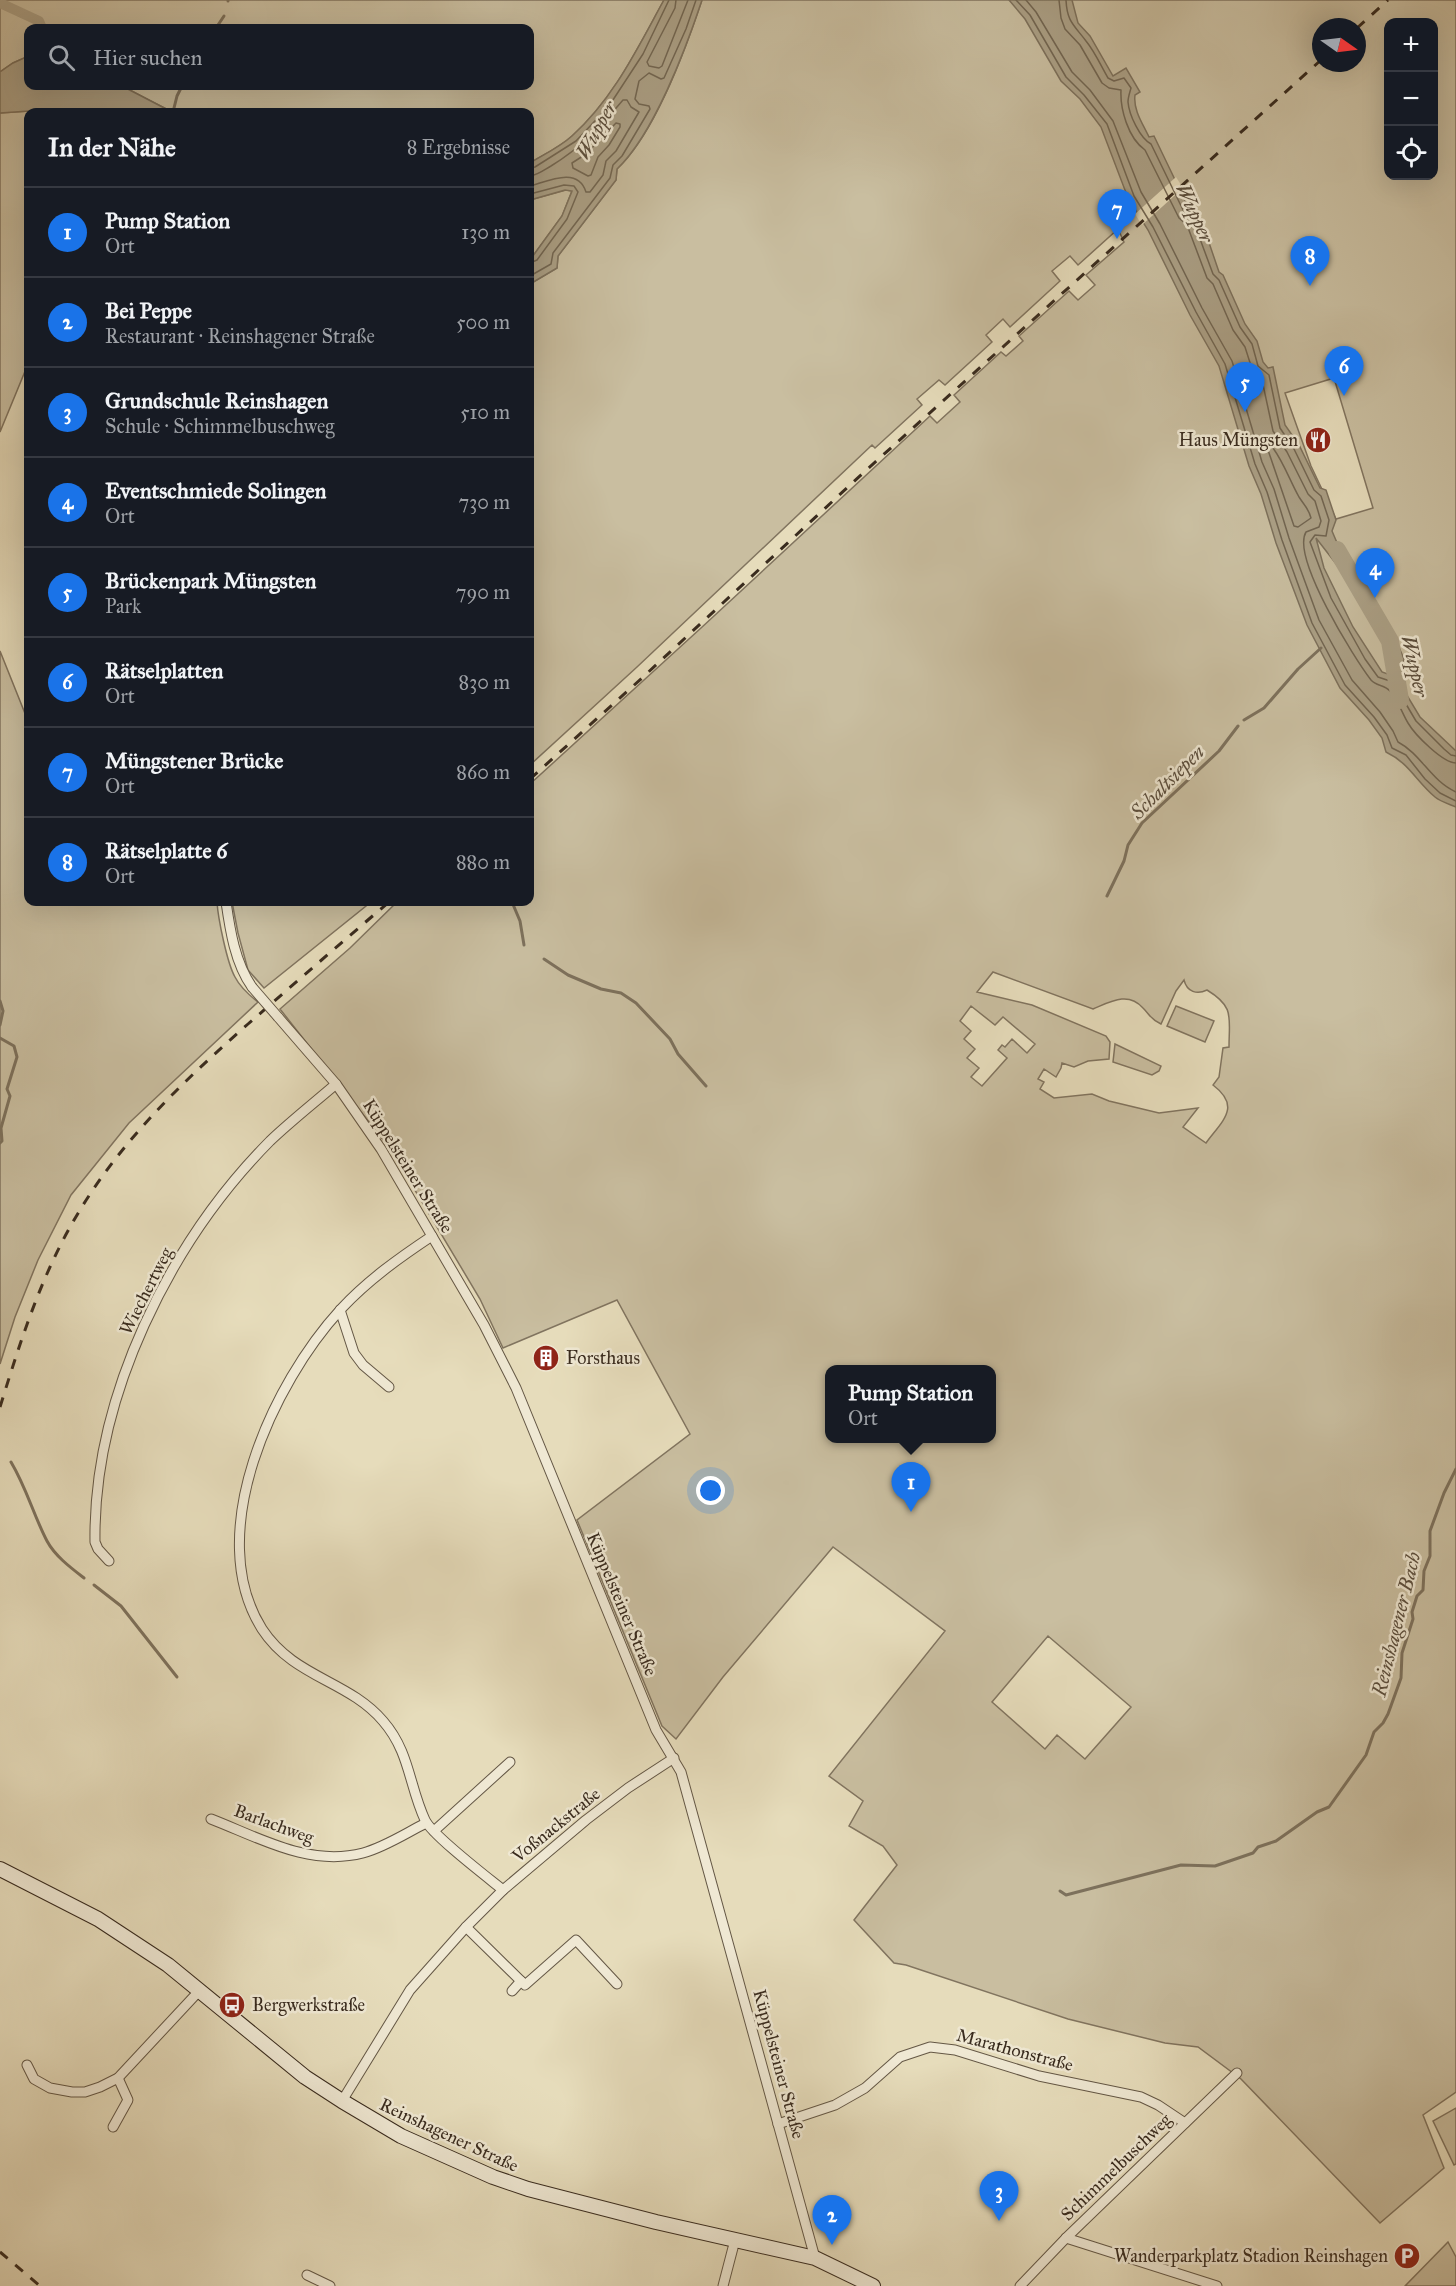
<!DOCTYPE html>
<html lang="de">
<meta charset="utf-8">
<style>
:root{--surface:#171b24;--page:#242831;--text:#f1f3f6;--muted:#9ea1a6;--line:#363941;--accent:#1a73e8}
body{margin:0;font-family:"IM FELL Great Primer",serif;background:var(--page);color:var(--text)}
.controls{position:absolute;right:18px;top:18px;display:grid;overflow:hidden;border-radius:12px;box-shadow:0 6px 24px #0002}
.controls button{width:54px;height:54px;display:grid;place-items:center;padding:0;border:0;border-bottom:2px solid var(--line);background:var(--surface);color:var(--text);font:30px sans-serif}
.compass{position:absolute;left:1312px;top:18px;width:54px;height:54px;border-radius:50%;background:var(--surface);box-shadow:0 6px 24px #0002;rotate:104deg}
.you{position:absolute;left:711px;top:1491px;width:21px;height:21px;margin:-15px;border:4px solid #fff;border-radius:50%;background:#1a73e8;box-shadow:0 0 0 9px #1a73e833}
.badge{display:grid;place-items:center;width:39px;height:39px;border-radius:50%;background:var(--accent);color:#fff;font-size:20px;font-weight:700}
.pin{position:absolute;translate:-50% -50px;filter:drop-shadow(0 2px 3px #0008)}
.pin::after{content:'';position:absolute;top:32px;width:21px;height:18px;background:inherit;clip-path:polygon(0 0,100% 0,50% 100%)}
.popup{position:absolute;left:825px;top:1365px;width:171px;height:78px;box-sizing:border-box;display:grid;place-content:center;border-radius:12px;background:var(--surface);filter:drop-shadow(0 2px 4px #0005);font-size:20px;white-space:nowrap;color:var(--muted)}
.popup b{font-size:22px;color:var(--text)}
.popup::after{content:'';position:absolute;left:50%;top:100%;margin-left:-12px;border:12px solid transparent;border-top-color:var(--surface)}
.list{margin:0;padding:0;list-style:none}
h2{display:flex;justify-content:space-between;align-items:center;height:78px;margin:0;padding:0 24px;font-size:26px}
h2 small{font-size:20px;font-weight:400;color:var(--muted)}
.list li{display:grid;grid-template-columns:39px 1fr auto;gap:18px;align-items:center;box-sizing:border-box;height:90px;padding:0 24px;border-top:2px solid var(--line)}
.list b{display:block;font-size:22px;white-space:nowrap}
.list p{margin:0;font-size:20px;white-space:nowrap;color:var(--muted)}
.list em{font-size:20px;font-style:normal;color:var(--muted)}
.icon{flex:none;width:33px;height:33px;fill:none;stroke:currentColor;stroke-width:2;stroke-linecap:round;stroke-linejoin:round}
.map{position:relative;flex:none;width:1456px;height:2286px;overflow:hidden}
.search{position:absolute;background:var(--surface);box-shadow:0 6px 24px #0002;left:24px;top:24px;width:510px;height:66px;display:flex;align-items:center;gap:15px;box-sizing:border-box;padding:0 21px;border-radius:12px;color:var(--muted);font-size:22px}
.panel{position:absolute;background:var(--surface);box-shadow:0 6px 24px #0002;left:24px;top:108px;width:510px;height:798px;border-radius:12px}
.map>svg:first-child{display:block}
.green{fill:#c9bea0;stroke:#81745f;stroke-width:1.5;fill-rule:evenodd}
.water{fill:#aba086;stroke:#7d715c;stroke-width:1.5}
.pier{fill:#e6dcbb}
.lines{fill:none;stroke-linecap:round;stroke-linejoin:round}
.shore{stroke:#726652;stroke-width:1.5}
.stream{stroke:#7d715c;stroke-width:3}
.canal{stroke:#aba086;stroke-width:10}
.river{stroke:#aba086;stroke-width:18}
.street-casing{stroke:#645745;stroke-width:11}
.secondary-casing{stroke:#392b1e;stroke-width:16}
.street{stroke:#efe8d3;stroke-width:9}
.secondary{stroke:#efe8d3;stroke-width:14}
.rail{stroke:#392b1e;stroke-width:3;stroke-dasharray:10 10;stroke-linecap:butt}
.street-bridge-casing{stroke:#645745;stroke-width:11;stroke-linecap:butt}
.street-bridge{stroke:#efe8d3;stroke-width:9}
.labels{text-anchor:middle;stroke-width:5;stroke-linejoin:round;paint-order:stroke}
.poi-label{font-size:18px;fill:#392b1e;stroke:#efe8d3;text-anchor:end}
.street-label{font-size:18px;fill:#392b1e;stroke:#efe8d3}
.water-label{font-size:20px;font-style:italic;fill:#5b4e3d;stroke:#efe8d3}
</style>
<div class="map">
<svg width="1456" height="2286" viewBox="0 0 1456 2286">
<rect width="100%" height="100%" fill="#e6dcbb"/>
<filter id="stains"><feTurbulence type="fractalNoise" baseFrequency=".00333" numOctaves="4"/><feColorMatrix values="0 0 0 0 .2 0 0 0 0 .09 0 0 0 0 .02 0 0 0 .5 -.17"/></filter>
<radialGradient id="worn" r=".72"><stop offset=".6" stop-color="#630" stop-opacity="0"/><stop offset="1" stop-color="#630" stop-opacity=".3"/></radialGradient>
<!-- green -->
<g class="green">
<path d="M0 0H664C637 49 614 98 572 136 560 147 543 155 530 163V112H172L122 86H530V28H28V60L24 58 13 63 0 72Z"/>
<path d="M702 0H1456V2092L1423 2115 1444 2168 1380 2223 1241 2079 1198 2047 1165 2043 1068 2019 906 1965 894 1963 854 1920 897 1865 883 1846 849 1826 863 1801 829 1776 945 1631 833 1547 723 1677 676 1739 662 1726 577 1520 690 1434 617 1300 503 1348 480 1299 391 1150 280 1009 350 948 397 902H530V784L701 628 930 416 937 423 960 402 954 395 1001 352 1006 356 1023 341 1019 336 1069 291 1078 300 1095 285 1086 275 1124 242 1118 229 1078 265 1070 256 1052 271 1060 281 1010 327 1003 319 986 335 992 342 945 385 939 380 917 399 922 405 875 448 872 445 637 667 530 765V284L557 268 558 256 616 180 617 169C654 134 686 48 702 0ZM1388 22H1434V176H1388ZM1321 27H1357V63H1321ZM1334 378 1373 508 1336 519 1311 466 1285 393ZM993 972 1093 1009C1110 1002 1128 991 1143 1008 1151 1016 1150 1019 1161 1024L1176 991 1184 980C1187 992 1197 995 1207 990 1235 1007 1229 1017 1229 1047L1223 1048 1219 1077 1213 1085C1242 1107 1222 1121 1206 1143L1183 1127 1198 1108 1159 1113 1109 1101 1092 1094 1054 1098 1040 1089 1044 1082 1038 1079 1044 1069 1056 1077 1061 1068 1062 1063 1074 1067 1088 1061 1109 1059 1110 1042 1106 1036 1032 1005 977 992ZM971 1006 995 1025 1003 1017 1035 1044 1027 1053 1012 1039 1005 1047 1002 1045 998 1050 1007 1058 982 1086 971 1077 979 1068 967 1058 975 1049 964 1039 971 1031 960 1021ZM830 1370H992V1438H830ZM1048 1636 1131 1707 1085 1759 1057 1735 1045 1749 992 1702Z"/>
<polygon points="44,110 79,112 28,112 28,364 0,432 0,113"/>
<polygon points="566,190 572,191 562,216 530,260 530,200"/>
<path d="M0 651 28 721V902H217C218 918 227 963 235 977 240 987 249 995 258 1002L129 1123 71 1195 38 1260 15 1317 0 1364Z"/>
<polygon points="232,902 371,902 264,988 248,970 238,933"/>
<polygon points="1176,1006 1214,1021 1205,1042 1167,1026"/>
<polygon points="1115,1044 1161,1066 1159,1071 1152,1075 1113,1062"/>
<polygon points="1456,2108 1456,2164 1454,2165 1433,2121"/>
<polygon points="1448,2242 1456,2257 1456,2286 1405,2286"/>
</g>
<!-- water -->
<g class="water">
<path d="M664 0H702C686 48 654 134 617 169L616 180 558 256 557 268 530 284V260L562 216 572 191 565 190 530 200V163C543 155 560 147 572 136 614 98 637 49 664 0Z"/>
<path d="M1009 0H1072L1078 23 1090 36 1113 76 1126 68 1140 92 1135 95C1133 110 1143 124 1149 137L1154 136 1190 211 1197 214 1204 228 1219 272 1223 275 1245 324 1257 341 1263 362 1268 368 1273 367 1285 425 1299 445 1320 488 1326 490 1336 520 1332 531 1349 571 1344 574 1316 538 1324 568 1353 627 1382 672 1396 677 1420 717 1456 751V807C1449 804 1441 802 1435 797 1416 781 1409 763 1386 752L1382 738 1369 720 1340 688 1307 625 1276 543 1261 494 1249 466 1219 366 1190 315 1148 230 1128 198 1101 127 1080 99 1061 81 1025 19Z"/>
<polygon points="24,58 28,60 28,86 122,86 172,112 79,112 44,110 0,113 0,72 13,63"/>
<polygon points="1393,633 1404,659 1401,675 1390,671 1381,636"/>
</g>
<!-- pier -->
<polygon class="pier" points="1176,177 1183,188 1142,225 1135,214"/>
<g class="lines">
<!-- shore -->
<g class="shore">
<polyline points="676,0 675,8 647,62 649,66 659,68 662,66 688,0"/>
<polyline points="1016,0 1030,15 1066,77 1084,95 1107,124 1134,196 1153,227 1196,312 1225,364 1255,464 1267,492 1282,540 1312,623 1345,685 1374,717 1387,735 1392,748 1406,755 1425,779 1440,793 1456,801"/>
<path d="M1026 0 1036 12 1072 72 1090 90 1113 121 1141 192 1160 224 1202 308 1232 361 1262 462 1274 489 1289 538 1319 620 1352 680 1380 712 1393 731 1398 742C1421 754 1431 781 1456 792"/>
<path d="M1059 0 1061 18 1065 29 1080 45 1102 83 1109 88 1121 90C1120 109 1128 138 1145 150L1179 218 1187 225 1207 278 1213 284 1233 330 1245 347 1252 369 1262 380 1273 431 1287 452 1308 494 1315 501 1321 521 1319 527 1306 532C1291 557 1354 658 1371 680 1376 686 1385 685 1390 691 1398 700 1402 713 1408 723 1415 735 1443 763 1456 763"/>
<path d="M1066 0C1067 22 1074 25 1086 41 1095 52 1101 66 1108 78L1114 81 1124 78 1131 88C1130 92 1128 97 1128 102 1129 115 1140 138 1151 144L1185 214 1193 220 1213 274 1219 280 1240 327 1252 344 1258 366 1269 375 1280 428 1294 449 1314 490 1321 496 1329 520 1326 536 1315 535 1310 542 1331 598 1365 659 1378 677 1393 682 1416 721 1444 749 1451 755 1456 756"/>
<polygon points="616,123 620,124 620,127 609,145 598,157 591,175 588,176 573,168 572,163 586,154"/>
<polyline points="530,168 535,167 576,141 609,106 643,54 669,0"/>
<path d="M530 176C538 175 544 170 551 166 582 147 600 127 623 100H627L631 107 639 112 616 151 606 161 603 175 590 192H586C578 166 548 181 530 186"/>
<polyline points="530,194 564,185 574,186 578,192 567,219 537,260 530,263"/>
<polyline points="530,276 551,264 553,253 610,178 613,165 622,156 650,109 649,106 639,104 635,99 639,81 649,73 661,79 664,78 686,29 696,0"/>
<path d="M1270 447 1273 448C1284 463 1290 481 1299 497 1304 505 1309 509 1311 518L1298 527 1294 526 1268 450Z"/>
</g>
<!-- stream -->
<g class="stream">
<polyline points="228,1 228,0"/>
<polyline points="216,28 224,16"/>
<polyline points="173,112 177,96 182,86"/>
<polyline points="1244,720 1264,708 1298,669 1321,648"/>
<polyline points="1107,896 1124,861 1128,845 1142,823 1219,751 1238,726"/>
<polyline points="512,902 520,921 524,945"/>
<polyline points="544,959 568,975 601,989 621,993 636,1003 670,1039 678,1054 706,1086"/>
<polyline points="0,1001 3,1011 0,1025"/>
<polyline points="0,1038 14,1046 17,1057 7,1089 10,1096 1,1128 2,1141 0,1143"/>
<path d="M11 1462C27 1489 33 1514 47 1541 55 1556 71 1568 84 1578"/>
<polyline points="94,1585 121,1606 177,1677"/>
<polyline points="1060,1891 1066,1895 1181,1865 1215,1866 1253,1853 1258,1847 1276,1841 1317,1812 1329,1807 1366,1755 1374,1732 1383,1723 1388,1714 1401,1678 1402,1653 1413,1619 1412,1612 1417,1596 1423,1590 1424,1571 1430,1556 1430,1531 1444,1493 1456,1469"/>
</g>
<!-- canal -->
<polyline class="canal" points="0,3 39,21 42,28"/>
<!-- river -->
<polyline class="river" points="1337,550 1390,641 1400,700"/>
<defs>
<g id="street">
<path d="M226 902C230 930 235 963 252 987"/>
<polyline points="278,1017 336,1084 381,1149 484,1325 516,1388 656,1730 681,1772 815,2258"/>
<path d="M432 1236C399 1258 368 1280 341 1309 273 1383 202 1534 262 1629 294 1678 348 1680 383 1721 410 1752 409 1786 425 1820 432 1835 487 1877 503 1890"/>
<polyline points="340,1310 354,1353 363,1365 389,1387"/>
<path d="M109 1561 98 1549 95 1542C93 1397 170 1242 270 1141 291 1121 314 1103 336 1084"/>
<path d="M211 1819C260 1838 309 1867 363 1853 385 1847 406 1833 426 1823"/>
<polyline points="434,1831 510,1762"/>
<polyline points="466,1927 525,1985 576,1940 617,1984"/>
<polyline points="512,1991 521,1981"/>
<polyline points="27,2065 34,2079 50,2088 72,2092 85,2092 100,2087 118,2078 200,1990"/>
<polyline points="342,2101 410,1990 466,1927 503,1890 586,1820 628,1788 674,1758"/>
<polyline points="778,2124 835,2105 865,2088 900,2057 930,2047 955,2050 1039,2076 1141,2097 1158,2105 1185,2123"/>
<polyline points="113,2127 128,2100 118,2078"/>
<polyline points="1066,2238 1217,2286"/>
<polyline points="307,2275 330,2286"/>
<polyline points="723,2286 735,2240"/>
<polyline points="1020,2286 1066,2238 1237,2073"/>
</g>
<polyline id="secondary" points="0,1869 98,1919 168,1965 305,2077 342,2101 401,2136 493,2177 528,2189 656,2222 815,2258 873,2286"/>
</defs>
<!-- street casing -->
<use href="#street" class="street-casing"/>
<!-- secondary casing -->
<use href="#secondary" class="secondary-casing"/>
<!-- street -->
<use href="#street" class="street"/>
<!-- secondary -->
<use href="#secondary" class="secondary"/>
<!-- rail -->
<g class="rail">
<polyline points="1357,28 1388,0"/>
<polyline points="530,779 642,678 862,474 1321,60"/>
<path d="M0 1407C19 1346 38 1285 69 1229 114 1147 179 1085 248 1024 295 983 342 942 389 902"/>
<polyline points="0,2252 40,2286"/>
</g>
<defs>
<polyline id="street-bridge" points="252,987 278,1017"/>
</defs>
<!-- street-bridge casing -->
<use href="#street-bridge" class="street-bridge-casing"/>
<!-- street-bridge -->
<use href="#street-bridge" class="street-bridge"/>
</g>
<!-- icons -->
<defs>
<symbol id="restaurant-disc" viewBox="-11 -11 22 22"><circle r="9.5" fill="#8f2418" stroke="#efe8d3"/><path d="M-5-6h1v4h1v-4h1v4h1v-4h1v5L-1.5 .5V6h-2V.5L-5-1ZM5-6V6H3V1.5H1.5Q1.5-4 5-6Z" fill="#fff"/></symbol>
<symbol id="building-disc" viewBox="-11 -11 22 22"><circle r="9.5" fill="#8f2418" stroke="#efe8d3"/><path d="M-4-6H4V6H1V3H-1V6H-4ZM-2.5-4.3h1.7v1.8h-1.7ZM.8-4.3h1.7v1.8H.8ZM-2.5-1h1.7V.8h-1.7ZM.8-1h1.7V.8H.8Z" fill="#fff"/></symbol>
<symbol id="bus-disc" viewBox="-11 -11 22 22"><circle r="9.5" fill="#8f2418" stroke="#efe8d3"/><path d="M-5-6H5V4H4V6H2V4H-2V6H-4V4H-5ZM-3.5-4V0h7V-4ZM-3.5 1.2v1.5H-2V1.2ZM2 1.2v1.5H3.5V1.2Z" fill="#fff"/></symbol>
<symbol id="parking-disc" viewBox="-11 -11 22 22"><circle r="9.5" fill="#8f2418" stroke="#efe8d3"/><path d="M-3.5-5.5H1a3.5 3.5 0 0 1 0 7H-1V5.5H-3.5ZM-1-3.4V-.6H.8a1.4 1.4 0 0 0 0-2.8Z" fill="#fff"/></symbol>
</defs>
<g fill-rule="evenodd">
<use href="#restaurant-disc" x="1303" y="425" width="30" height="30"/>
<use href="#building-disc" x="531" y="1343" width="30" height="30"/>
<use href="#bus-disc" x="217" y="1990" width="30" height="30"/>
<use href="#parking-disc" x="1392" y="2241" width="30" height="30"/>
</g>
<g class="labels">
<!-- poi labels -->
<g class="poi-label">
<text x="1298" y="446">Haus Müngsten</text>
<text x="566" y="1364" text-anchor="start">Forsthaus</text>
<text x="252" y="2011" text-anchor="start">Bergwerkstraße</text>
<text x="1388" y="2262">Wanderparkplatz Stadion Reinshagen</text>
</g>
<!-- street labels -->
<g class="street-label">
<text transform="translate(408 1166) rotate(58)" y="6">Küppelsteiner Straße</text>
<text transform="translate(146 1291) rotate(-63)" y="6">Wiechertweg</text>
<text transform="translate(622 1604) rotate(67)" y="6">Küppelsteiner Straße</text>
<text transform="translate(274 1824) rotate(20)" y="6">Barlachweg</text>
<text transform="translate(556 1825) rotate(-39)" y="6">Voßnackstraße</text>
<text transform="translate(1015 2050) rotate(15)" y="6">Marathonstraße</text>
<text transform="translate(779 2064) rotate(75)" y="6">Küppelsteiner Straße</text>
<text transform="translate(449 2135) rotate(25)" y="6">Reinshagener Straße</text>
<text transform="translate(1116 2167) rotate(-44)" y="6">Schimmelbuschweg</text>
</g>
<!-- water labels -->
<g class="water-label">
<text transform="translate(596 130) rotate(-61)" y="7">Wupper</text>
<text transform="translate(1195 213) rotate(65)" y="7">Wupper</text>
<text transform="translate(1415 666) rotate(77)" y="7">Wupper</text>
<text transform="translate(1167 782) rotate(-45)" y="7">Schaltsiepen</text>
<text transform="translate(1396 1624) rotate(-76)" y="7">Reinshagener Bach</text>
</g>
</g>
<rect width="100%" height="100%" filter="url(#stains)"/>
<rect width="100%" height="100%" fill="url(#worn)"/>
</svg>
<div class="controls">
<button>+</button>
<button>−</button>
<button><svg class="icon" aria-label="locate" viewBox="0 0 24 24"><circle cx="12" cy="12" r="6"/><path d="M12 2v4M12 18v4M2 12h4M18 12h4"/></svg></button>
</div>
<svg class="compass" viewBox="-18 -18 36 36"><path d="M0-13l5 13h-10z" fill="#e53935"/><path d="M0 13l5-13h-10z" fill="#9ea1a6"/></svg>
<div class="you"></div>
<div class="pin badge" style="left:911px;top:1512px">1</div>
<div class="popup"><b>Pump Station</b>Ort</div>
<div class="pin badge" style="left:832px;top:2245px">2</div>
<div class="pin badge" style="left:999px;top:2221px">3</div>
<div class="pin badge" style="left:1375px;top:598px">4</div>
<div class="pin badge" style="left:1245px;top:412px">5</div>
<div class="pin badge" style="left:1344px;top:396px">6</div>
<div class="pin badge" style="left:1117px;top:239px">7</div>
<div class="pin badge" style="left:1310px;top:286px">8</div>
<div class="search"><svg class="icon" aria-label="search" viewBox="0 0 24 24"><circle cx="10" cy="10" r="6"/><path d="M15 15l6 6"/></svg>Hier suchen</div>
<section class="panel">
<h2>In der Nähe<small>8 Ergebnisse</small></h2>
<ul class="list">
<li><span class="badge">1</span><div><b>Pump Station</b><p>Ort</p></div><em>130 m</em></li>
<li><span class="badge">2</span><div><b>Bei Peppe</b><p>Restaurant · Reinshagener Straße</p></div><em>500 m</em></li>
<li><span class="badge">3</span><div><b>Grundschule Reinshagen</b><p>Schule · Schimmelbuschweg</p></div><em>510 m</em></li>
<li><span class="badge">4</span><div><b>Eventschmiede Solingen</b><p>Ort</p></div><em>730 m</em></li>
<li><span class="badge">5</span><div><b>Brückenpark Müngsten</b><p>Park</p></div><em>790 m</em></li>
<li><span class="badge">6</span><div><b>Rätselplatten</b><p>Ort</p></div><em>830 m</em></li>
<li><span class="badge">7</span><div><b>Müngstener Brücke</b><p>Ort</p></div><em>860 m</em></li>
<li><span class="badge">8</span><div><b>Rätselplatte 6</b><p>Ort</p></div><em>880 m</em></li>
</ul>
</section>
</div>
